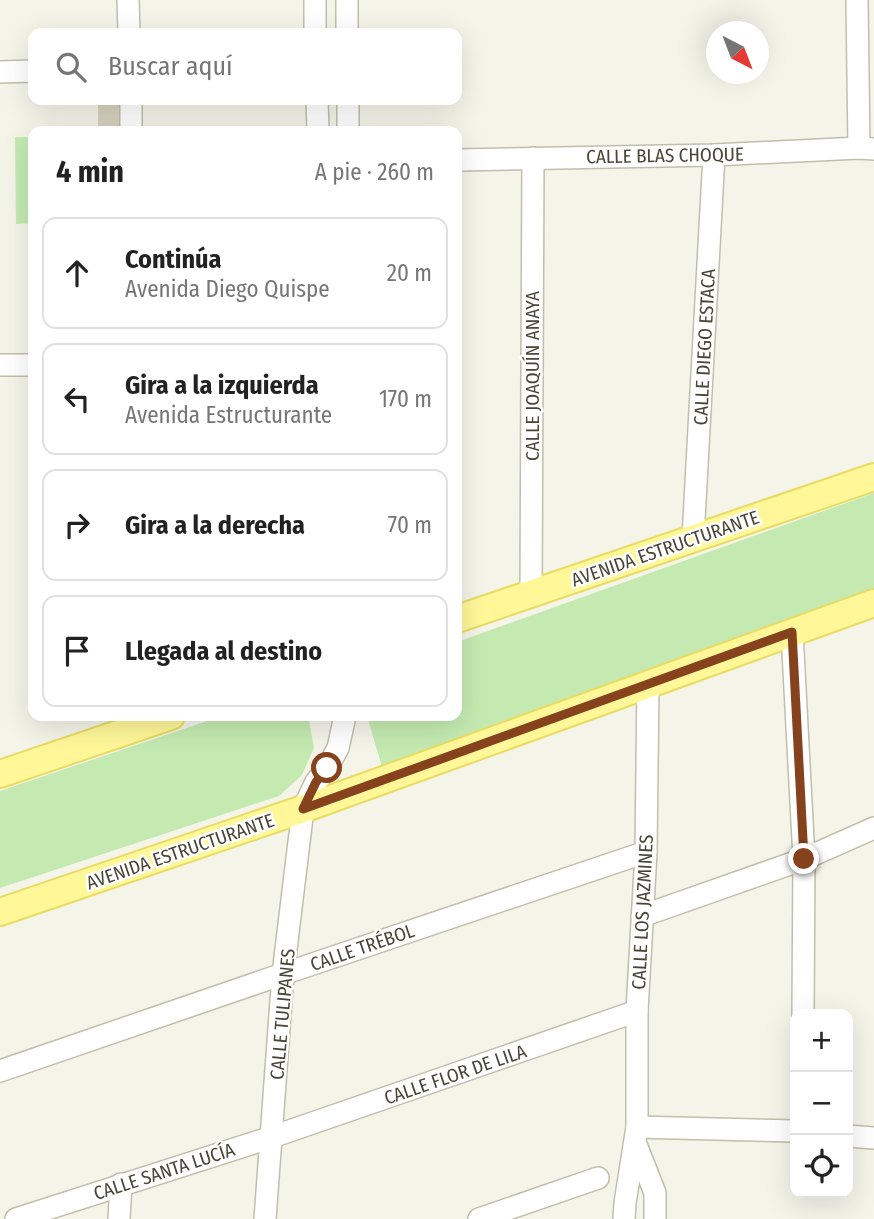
<!DOCTYPE html>
<html lang="es">
<meta charset="utf-8">
<style>
:root{--surface:#fff;--page:#f2f2f2;--text:#222;--muted:#767676;--line:#e0e0e0}
body{margin:0;font-family:"Fira Sans Condensed",sans-serif;background:var(--page);color:var(--text)}
.controls{position:absolute;right:21px;bottom:21px;display:grid;overflow:hidden;border-radius:14px;box-shadow:0 7px 28px #0002}
.controls button{width:63px;height:63px;display:grid;place-items:center;padding:0;border:0;border-bottom:2px solid var(--line);background:var(--surface);color:var(--text);font:35px sans-serif}
.compass{position:absolute;left:706px;top:21px;width:63px;height:63px;border-radius:50%;background:var(--surface);box-shadow:0 7px 28px #0002;rotate:138deg}
.stop{position:absolute;width:21px;height:21px;margin:-16px;border:5px solid #85421d;border-radius:50%;background:#fff}
.stop.end{background:#85421d;border-color:#fff;box-shadow:0 2px 7px #0008}
.list{margin:0;padding:0;list-style:none}
h2{display:flex;justify-content:space-between;align-items:center;height:91px;margin:0;padding:0 28px;font-size:30px}
h2 small{font-size:23px;font-weight:400;color:var(--muted)}
.list li{display:grid;grid-template-columns:46px 1fr auto;gap:21px;align-items:center;box-sizing:border-box;height:112px;margin:0 14px 14px;padding:0 14px;border:2px solid var(--line);border-radius:14px}
.list b{display:block;font-size:26px;white-space:nowrap}
.list p{margin:0;font-size:23px;white-space:nowrap;color:var(--muted)}
.list em{font-size:23px;font-style:normal;color:var(--muted)}
.icon{flex:none;width:38px;height:38px;fill:none;stroke:currentColor;stroke-width:2;stroke-linecap:round;stroke-linejoin:round}
.map{position:relative;flex:none;width:874px;height:1219px;overflow:hidden}
.search{position:absolute;background:var(--surface);box-shadow:0 7px 28px #0002;left:28px;top:28px;width:434px;height:77px;display:flex;align-items:center;gap:18px;box-sizing:border-box;padding:0 24px;border-radius:14px;color:var(--muted);font-size:26px}
.panel{position:absolute;background:var(--surface);box-shadow:0 7px 28px #0002;left:28px;top:126px;width:434px;height:595px;border-radius:14px}
.map>svg:first-child{display:block}
.green{fill:#c4eab1}
.building{fill:#d7d2be}
.lines{fill:none;stroke-linecap:round;stroke-linejoin:round}
.minor-casing{stroke:#c1beab;stroke-width:24}
.major-casing{stroke:#e8dc64;stroke-width:30}
.minor{stroke:#fff;stroke-width:21}
.major{stroke:#fff798;stroke-width:26}
.route{stroke:#85421d;stroke-width:9}
.labels{text-anchor:middle;stroke-width:5;stroke-linejoin:round;paint-order:stroke}
.street-label{font-size:19px;fill:#494637;stroke:#fff}
</style>
<div class="map">
<svg width="874" height="1219" viewBox="0 0 874 1219">
<rect width="100%" height="100%" fill="#f5f4e9"/>
<!-- green -->
<g class="green">
<polygon points="15,137 33,137 33,223 16,224"/>
<polygon points="874,493 874,591 382,767 367,716 457,716 457,642"/>
<polygon points="222,716 308,716 314,748 302,775 279,796 0,888 0,791"/>
</g>
<!-- building -->
<polygon class="building" points="98,101 124,101 123,131 98,131"/>
<g class="lines">
<defs>
<g id="minor">
<polyline points="128,0 129,33"/>
<polyline points="315,0 315,33"/>
<polyline points="347,0 347,33"/>
<polyline points="857,0 859,148"/>
<polyline points="0,72 33,71"/>
<polyline points="131,100 131,131"/>
<polyline points="317,100 318,131"/>
<polyline points="348,100 348,131"/>
<polyline points="457,160 714,155 859,148 874,149"/>
<polyline points="0,365 33,365"/>
<polyline points="693,538 714,155"/>
<polyline points="531,594 533,158"/>
<polyline points="792,632 804,859 803,1014"/>
<polyline points="642,916 804,859 874,828"/>
<polyline points="0,1071 283,974 646,852"/>
<polyline points="637,1127 795,1131"/>
<polyline points="848,1136 874,1138"/>
<polyline points="635,1142 655,1193 655,1219"/>
<polyline points="16,1219 272,1137 637,1011"/>
<polyline points="119,1219 121,1184"/>
<polyline points="265,1219 283,974 303,809 316,782 327,768 338,748 345,716"/>
<polyline points="479,1219 598,1178"/>
<polyline points="624,1219 625,1203 637,1127 637,1011 646,852 648,684"/>
</g>
<g id="major">
<polyline points="457,619 874,477"/>
<polyline points="0,774 171,716"/>
<polyline points="0,912 303,809 874,603"/>
</g>
</defs>
<!-- minor casing -->
<use href="#minor" class="minor-casing"/>
<!-- major casing -->
<use href="#major" class="major-casing"/>
<!-- minor -->
<use href="#minor" class="minor"/>
<!-- major -->
<use href="#major" class="major"/>
</g>
<g class="lines">
<!-- route -->
<polyline class="route" points="327,768 316,782 303,809 792,632 804,859"/>
</g>
<g class="labels">
<!-- street labels -->
<g class="street-label">
<text transform="translate(665 155) rotate(-1)" y="7">CALLE BLAS CHOQUE</text>
<text transform="translate(704 347) rotate(-87)" y="7">CALLE DIEGO ESTACA</text>
<text transform="translate(532 376) rotate(-90)" y="7">CALLE JOAQUÍN ANAYA</text>
<text transform="translate(665 548) rotate(-19)" y="7">AVENIDA ESTRUCTURANTE</text>
<text transform="translate(180 851) rotate(-19)" y="7">AVENIDA ESTRUCTURANTE</text>
<text transform="translate(642 912) rotate(-87)" y="7">CALLE LOS JAZMINES</text>
<text transform="translate(362 947) rotate(-19)" y="7">CALLE TRÉBOL</text>
<text transform="translate(282 1014) rotate(-85)" y="7">CALLE TULIPANES</text>
<text transform="translate(455 1074) rotate(-19)" y="7">CALLE FLOR DE LILA</text>
<text transform="translate(164 1171) rotate(-18)" y="7">CALLE SANTA LUCÍA</text>
</g>
</g>
</svg>
<div class="controls">
<button>+</button>
<button>−</button>
<button><svg class="icon" aria-label="locate" viewBox="0 0 24 24"><circle cx="12" cy="12" r="6"/><path d="M12 2v4M12 18v4M2 12h4M18 12h4"/></svg></button>
</div>
<svg class="compass" viewBox="-18 -18 36 36"><path d="M0-13l5 13h-10z" fill="#e53935"/><path d="M0 13l5-13h-10z" fill="#767676"/></svg>
<div class="stop" style="left:327px;top:768px"></div>
<div class="stop end" style="left:804px;top:859px"></div>
<div class="search"><svg class="icon" aria-label="search" viewBox="0 0 24 24"><circle cx="10" cy="10" r="6"/><path d="M15 15l6 6"/></svg>Buscar aquí</div>
<section class="panel">
<h2>4 min<small>A pie · 260 m</small></h2>
<ul class="list">
<li><svg class="icon" aria-label="ahead" viewBox="0 0 24 24"><path d="M12 20V5M6 11l6-6 6 6"/></svg><div><b>Continúa</b><p>Avenida Diego Quispe</p></div><em>20 m</em></li>
<li><svg class="icon" aria-label="left" viewBox="0 0 24 24"><path d="M17 20v-9H6M10 6l-5 5 5 5"/></svg><div><b>Gira a la izquierda</b><p>Avenida Estructurante</p></div><em>170 m</em></li>
<li><svg class="icon" aria-label="right" viewBox="0 0 24 24"><path d="M7 20v-9h11M14 6l5 5-5 5"/></svg><div><b>Gira a la derecha</b></div><em>70 m</em></li>
<li><svg class="icon" aria-label="arrive" viewBox="0 0 24 24"><path d="M6 21V4h12l-3 4 3 4H6"/></svg><div><b>Llegada al destino</b></div></li>
</ul>
</section>
</div>
